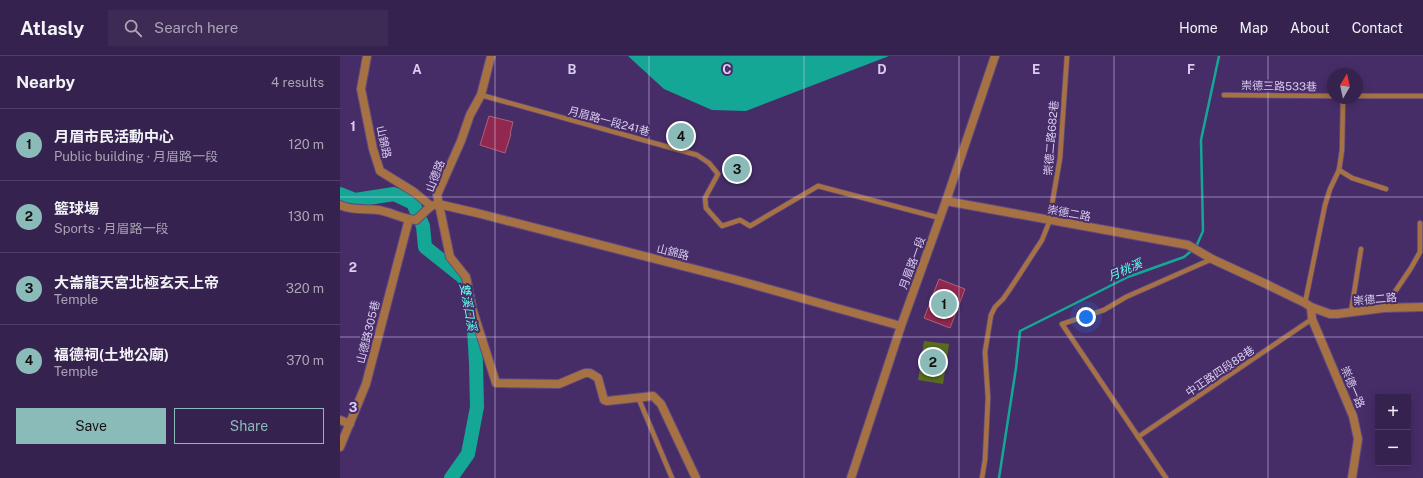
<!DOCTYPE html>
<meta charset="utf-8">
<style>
:root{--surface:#35224e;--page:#3d2a55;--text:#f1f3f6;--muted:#aaa4b6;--line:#4f3f66;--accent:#8bbbb9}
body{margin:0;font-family:"Public Sans","Noto Sans TC",sans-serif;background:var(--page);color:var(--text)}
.controls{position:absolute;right:12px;bottom:12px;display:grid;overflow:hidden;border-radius:0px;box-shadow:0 2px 10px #0003}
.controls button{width:36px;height:36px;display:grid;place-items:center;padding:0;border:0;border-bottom:1px solid var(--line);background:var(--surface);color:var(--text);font:20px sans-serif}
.compass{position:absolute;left:987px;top:12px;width:36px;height:36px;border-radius:50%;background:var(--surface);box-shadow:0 2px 10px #0003;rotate:9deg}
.you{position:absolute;left:746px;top:261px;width:14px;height:14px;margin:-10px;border:3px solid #fff;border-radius:50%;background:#1a73e8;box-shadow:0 0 0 6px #1a73e833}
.badge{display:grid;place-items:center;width:26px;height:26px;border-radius:50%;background:var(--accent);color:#111;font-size:13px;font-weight:700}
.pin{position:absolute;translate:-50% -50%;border:2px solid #fff;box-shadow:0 1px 4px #0006}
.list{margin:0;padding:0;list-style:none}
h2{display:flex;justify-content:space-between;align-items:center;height:52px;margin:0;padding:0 16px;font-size:17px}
h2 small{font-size:13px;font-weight:400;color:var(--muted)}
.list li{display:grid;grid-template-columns:26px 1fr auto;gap:12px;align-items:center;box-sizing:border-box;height:72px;padding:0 16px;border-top:1px solid var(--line)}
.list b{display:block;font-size:15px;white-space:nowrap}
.list p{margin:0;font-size:13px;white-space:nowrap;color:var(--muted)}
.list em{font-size:13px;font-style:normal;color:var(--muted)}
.actions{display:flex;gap:8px;padding:12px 16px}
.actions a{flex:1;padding:9px 0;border:1px solid var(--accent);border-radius:0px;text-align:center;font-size:14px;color:var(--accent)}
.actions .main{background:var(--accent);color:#111}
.icon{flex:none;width:22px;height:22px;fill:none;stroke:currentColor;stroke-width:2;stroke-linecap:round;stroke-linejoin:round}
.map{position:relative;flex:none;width:1083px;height:422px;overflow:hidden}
header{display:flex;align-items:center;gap:24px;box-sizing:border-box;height:56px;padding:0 20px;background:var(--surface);border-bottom:1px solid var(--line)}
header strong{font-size:19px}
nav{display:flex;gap:22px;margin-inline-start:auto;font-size:14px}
.search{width:280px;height:36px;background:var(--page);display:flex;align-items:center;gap:10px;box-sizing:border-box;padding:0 14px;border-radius:0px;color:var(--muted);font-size:15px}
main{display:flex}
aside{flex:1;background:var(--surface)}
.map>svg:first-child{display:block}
.green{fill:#5a6d1f}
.water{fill:#15a796}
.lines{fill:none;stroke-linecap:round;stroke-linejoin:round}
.stream{stroke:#15a796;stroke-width:2.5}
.river{stroke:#15a796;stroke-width:14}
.building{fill:#90284f;stroke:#ad6177}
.service-casing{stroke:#614a80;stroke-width:6}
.minor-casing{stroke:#614a80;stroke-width:10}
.tertiary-casing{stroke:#614a80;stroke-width:10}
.service{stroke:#a67243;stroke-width:4.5}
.minor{stroke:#a67243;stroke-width:8}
.tertiary{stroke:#a67243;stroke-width:8}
.grid{fill:none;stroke:#dacdf0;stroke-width:1;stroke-opacity:0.55}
.labels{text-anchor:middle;stroke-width:4;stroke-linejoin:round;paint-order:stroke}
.street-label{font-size:11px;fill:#dacdf0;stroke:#472d68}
.water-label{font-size:12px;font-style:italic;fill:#5cffe8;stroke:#472d68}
.grid-label{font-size:13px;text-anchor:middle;font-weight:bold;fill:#dacdf0;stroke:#472d68;stroke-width:4;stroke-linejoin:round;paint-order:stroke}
</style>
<header>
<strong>Atlasly</strong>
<div class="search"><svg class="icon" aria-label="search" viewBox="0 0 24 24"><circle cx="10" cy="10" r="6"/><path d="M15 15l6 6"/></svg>Search here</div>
<nav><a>Home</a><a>Map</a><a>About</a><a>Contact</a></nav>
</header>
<main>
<aside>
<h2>Nearby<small>4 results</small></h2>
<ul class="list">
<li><span class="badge">1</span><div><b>月眉市民活動中心</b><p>Public building · 月眉路一段</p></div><em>120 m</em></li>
<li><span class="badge">2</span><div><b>籃球場</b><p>Sports · 月眉路一段</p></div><em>130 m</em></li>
<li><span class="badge">3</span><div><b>大崙龍天宮北極玄天上帝</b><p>Temple</p></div><em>320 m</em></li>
<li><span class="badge">4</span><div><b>福德祠(土地公廟)</b><p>Temple</p></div><em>370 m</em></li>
</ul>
<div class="actions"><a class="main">Save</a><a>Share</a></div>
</aside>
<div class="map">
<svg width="1083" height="422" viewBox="0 0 1083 422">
<rect width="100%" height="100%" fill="#472d68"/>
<!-- green -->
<polygon class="green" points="584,285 609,288 603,328 578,324"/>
<!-- water -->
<polygon class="water" points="288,0 549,0 406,55 372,54 324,33"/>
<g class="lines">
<!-- stream -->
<polyline class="stream" points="659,422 676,312 680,275 788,221 844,201 856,191 863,175 861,84 879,0"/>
<!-- river -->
<polyline class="river" points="0,138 15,144 54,138 73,147 83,170 85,191 124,222 134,272 136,307 137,351 128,398 111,422"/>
</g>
<!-- building -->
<g class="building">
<polygon points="149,60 173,66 170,78 171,78 165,97 140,89"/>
<polygon points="344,73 348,78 339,87 334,81"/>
<polygon points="405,106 408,116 389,120 386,109"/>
<polygon points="599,223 625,233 610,272 584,262"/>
</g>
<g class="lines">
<defs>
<g id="service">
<polyline points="141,39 357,99 369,107 378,118 365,142 366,152 382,170 400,164 410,170 478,130 600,162"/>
<polyline points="884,39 993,40"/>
<polyline points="1017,40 1083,40"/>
<polyline points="1003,42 1002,94 999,114 1012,122 1046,133"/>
<polyline points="965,247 985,149 990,133 999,114"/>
<polyline points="1044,252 1071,212 1080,196 1080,167"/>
<polyline points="1011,256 1021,193"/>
<polyline points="298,341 332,422"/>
<polyline points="798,381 972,263"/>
<polyline points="642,422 645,404 648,342 645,296 651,259 655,251 663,243 670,233 702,184 710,164 711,154 720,102 727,0"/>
<polyline points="826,422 722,268 764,254 786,241 872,203"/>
</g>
<g id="minor">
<polyline points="27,0 21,33 33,93 40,115 74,136 91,150"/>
<polyline points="151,0 141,39 130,59 121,85 97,139 110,201 126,221 132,252 156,327 219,328 245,317 250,317 258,322 264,344 267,345 313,340 321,348 356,422"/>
<polyline points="606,145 848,189 872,203 926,228 965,247 971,251 990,258 997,258 1044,252 1083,251"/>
<path d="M0 149C12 155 26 152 38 154 51 156 62 163 76 164L91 150 98 148 137 157 393 223 561 270"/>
<polyline points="971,251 972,263 1013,360 1018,383 1012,422"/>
<polyline points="0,364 10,368"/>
<polyline points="0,391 26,328 69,163"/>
</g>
<polyline id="tertiary" points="511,422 561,270 606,145 655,0"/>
</defs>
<!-- service casing -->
<use href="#service" class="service-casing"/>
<!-- minor casing -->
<use href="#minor" class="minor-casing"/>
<!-- tertiary casing -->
<use href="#tertiary" class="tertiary-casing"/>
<!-- service -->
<use href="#service" class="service"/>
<!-- minor -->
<use href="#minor" class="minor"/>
<!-- tertiary -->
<use href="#tertiary" class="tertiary"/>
</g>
<!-- grid -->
<path class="grid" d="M155 0V422M309 0V422M464 0V422M619 0V422M774 0V422M928 0V422M0 141H1083M0 281H1083"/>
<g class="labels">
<!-- street labels -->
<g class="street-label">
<text transform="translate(939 30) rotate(1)" y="4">崇德三路533巷</text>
<text transform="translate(269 65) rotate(15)" y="4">月眉路一段241巷</text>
<text transform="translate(711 82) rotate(-85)" y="4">崇德二路682巷</text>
<text transform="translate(44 86) rotate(77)" y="4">山錦路</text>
<text transform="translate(95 120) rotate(-69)" y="4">山德路</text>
<text transform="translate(729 157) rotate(10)" y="4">崇德二路</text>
<text transform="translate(333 196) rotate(14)" y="4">山錦路</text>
<text transform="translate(572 207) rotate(-70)" y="4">月眉路一段</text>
<text transform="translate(1035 243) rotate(-5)" y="4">崇德二路</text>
<text transform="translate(28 276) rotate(-76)" y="4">山德路305巷</text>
<text transform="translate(880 315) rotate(-34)" y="4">中正路四段88巷</text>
<text transform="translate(1013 331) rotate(67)" y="4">崇德一路</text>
</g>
<!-- water labels -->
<g class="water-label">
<text transform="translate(785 214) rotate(-23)" y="4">月桃溪</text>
<text transform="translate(128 251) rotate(80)" y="4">雙溪口溪</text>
</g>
</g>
<g class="grid-label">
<text x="77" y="18">A</text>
<text x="232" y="18">B</text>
<text x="387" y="18">C</text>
<text x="542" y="18">D</text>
<text x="696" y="18">E</text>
<text x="851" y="18">F</text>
<text x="13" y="75">1</text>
<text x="13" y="216">2</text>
<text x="13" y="356">3</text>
</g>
</svg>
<div class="controls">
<button>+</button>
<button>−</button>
</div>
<svg class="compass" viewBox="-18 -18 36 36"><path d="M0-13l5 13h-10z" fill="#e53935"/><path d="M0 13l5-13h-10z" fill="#aaa4b6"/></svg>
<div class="you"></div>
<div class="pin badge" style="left:604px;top:248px">1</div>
<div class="pin badge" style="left:593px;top:306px">2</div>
<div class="pin badge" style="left:397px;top:113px">3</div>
<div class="pin badge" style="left:341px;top:80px">4</div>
</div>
</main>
